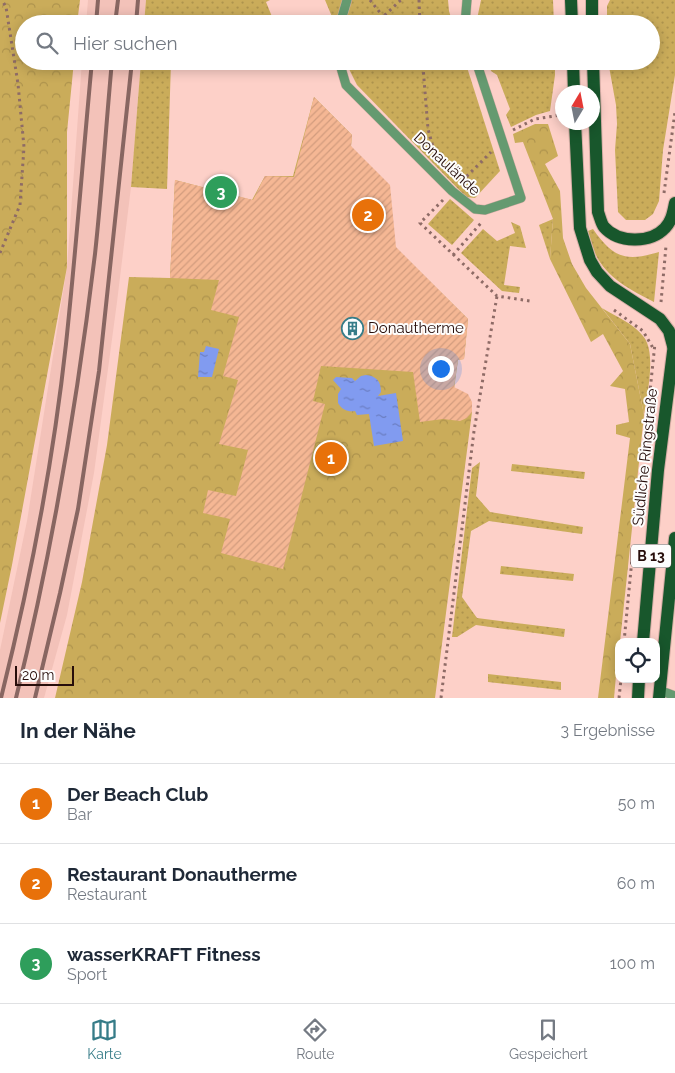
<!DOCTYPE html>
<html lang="de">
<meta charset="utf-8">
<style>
:root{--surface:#fff;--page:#f6f6f7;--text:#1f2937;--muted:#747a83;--line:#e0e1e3;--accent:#367c88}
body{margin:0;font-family:Raleway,sans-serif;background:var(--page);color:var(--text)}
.controls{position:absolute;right:15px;bottom:15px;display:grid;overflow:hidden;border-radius:10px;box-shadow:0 2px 12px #0003}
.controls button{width:45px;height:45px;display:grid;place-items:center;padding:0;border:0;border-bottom:1px solid var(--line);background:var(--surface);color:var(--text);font:25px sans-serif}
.compass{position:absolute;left:555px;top:85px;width:45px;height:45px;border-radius:50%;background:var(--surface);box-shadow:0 2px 12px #0003;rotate:10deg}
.scale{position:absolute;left:15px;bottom:12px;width:59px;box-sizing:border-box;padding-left:5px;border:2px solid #270e0b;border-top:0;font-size:14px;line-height:18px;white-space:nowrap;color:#270e0b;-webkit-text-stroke:4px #fdfdfd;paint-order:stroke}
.you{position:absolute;left:440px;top:368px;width:18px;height:18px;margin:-12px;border:4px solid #fff;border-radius:50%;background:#1a73e8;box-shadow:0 0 0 8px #1a73e833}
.badge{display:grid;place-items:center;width:32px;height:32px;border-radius:50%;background:var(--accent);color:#fff;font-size:16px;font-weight:700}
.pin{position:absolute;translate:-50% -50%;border:2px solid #fff;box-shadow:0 1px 5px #0006}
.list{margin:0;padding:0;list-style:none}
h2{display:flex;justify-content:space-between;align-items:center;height:65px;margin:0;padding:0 20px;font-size:21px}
h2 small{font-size:16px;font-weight:400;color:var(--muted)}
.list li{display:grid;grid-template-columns:32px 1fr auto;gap:15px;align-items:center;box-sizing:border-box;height:80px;padding:0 20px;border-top:1px solid var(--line)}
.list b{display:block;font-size:19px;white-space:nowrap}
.list p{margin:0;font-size:16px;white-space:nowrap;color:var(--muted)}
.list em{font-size:16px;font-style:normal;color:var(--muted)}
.icon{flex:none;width:28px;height:28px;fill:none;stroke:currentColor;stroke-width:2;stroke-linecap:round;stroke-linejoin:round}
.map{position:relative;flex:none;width:675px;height:698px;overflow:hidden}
.search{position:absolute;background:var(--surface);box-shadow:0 2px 12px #0003;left:15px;right:15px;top:15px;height:55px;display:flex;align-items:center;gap:12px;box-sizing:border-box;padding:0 18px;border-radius:28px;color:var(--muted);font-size:19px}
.sheet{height:305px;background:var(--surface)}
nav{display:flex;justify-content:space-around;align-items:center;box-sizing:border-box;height:70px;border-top:1px solid var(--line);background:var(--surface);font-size:14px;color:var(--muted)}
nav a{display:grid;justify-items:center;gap:2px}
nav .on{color:var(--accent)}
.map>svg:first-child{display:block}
.built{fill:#f3c2b9}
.grass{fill:url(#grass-dots)}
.forest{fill:url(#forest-crowns)}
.water{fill:url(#water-ripples)}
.building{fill:url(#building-hatch)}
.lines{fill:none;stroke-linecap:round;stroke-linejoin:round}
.service-casing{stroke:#d6ada6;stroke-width:10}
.primary-casing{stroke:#d6ada6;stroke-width:14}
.path{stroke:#8e6b66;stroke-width:3;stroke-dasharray:2.5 4;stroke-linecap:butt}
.service{stroke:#659a70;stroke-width:9}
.primary{stroke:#18572c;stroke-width:12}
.rail{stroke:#886661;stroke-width:4}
.labels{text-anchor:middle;stroke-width:4;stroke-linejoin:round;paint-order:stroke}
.shield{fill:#fdfdfd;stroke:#675654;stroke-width:1}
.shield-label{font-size:14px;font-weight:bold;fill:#270e0b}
.street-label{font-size:15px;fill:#270e0b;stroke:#fdfdfd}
.poi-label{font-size:15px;fill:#270e0b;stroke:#fdfdfd;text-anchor:start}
</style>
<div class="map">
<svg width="675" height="698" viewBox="0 0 675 698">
<defs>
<pattern id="grass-dots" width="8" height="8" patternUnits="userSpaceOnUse" patternTransform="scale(1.25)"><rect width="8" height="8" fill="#caac5a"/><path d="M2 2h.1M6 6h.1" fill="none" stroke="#ae934d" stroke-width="1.8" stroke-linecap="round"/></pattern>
<pattern id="forest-crowns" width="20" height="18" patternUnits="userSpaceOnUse" patternTransform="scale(1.25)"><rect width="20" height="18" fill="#caac5a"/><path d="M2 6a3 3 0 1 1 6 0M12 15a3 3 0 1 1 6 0" fill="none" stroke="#ae934d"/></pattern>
<pattern id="water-ripples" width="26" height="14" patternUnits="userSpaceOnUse" patternTransform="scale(1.25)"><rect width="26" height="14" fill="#819bf0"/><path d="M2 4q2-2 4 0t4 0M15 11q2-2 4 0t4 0" fill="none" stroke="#6a7dc1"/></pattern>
<pattern id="building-hatch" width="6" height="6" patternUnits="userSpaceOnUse" patternTransform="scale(1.25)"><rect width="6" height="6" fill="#f5b794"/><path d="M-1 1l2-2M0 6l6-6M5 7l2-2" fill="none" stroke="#d29c7e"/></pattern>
</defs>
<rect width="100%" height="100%" fill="#fdd0c8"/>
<!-- built -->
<g class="built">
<polygon points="88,0 146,0 144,24 86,24"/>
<polygon points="82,61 141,61 131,187 117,302 94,473 67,615 44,698 0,698 0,650 27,521 67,267"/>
</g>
<!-- grass -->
<g class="grass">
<polygon points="146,0 270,0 266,2 275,24 144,24"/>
<polygon points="325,0 448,0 449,11 453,24 335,24"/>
<polygon points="481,0 553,0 554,24 476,24"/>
<polygon points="610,0 675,0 675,75 663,150 659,201 653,214 645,220 626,220 618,212 615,150 617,124 616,105 608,61 651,61 651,24 607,24 607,6"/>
<polygon points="141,61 171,61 167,189 131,187"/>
<polygon points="345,61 465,61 500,171 475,198 466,197 357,85"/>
<polygon points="488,61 555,61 555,75 550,111 536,115 511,127 506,115 510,109 497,75 491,71"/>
<polygon points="450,199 474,220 452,245 428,224"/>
<polygon points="553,219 550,259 539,225"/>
<polygon points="511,222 520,226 526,248 510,246 504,285 520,287 519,293 502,291 461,253 483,229 497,241 515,233"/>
<path d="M593 229C613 258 626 262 659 252L654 302C631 290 606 278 595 253 592 246 590 238 588 231Z"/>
<path d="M602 308C615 316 633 323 643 336 657 352 647 395 644 415L630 344Z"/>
<polygon points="480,462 476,496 490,512 583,527 582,534 489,521 471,531 462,597 477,618 565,629 564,637 476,625 457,637 452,637 472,468"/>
<polygon points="512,464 585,472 584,479 511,471"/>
<polygon points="501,566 574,574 573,581 500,574"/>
<polygon points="488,674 561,682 561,690 488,682"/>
</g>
<!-- forest -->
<g class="forest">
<polygon points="0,0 80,0 77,24 24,24 24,61 74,61 67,132 67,267 12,565 0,623"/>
<polygon points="314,97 352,135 351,146 396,248 468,319 464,359 458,360 454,389 472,412 435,698 55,698 82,582 107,445 129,277 170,278 175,180 252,200 265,176 293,176"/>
<polygon points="535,124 548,124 558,156 545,164 560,191 563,238 572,264 586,288 630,344 644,415 620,642 619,642 614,698 598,698 630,438 616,434 616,425 629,422 625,389 610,386 623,371 603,334 591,342 550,259 553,219 523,142 515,143 513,134"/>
</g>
<!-- water -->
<g class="water">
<polygon points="206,346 219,349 212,377 198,377 200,352 204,352"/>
<path d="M366 375C376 376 381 381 381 392L378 396 396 393 403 441 374 446 369 414 357 415 355 411C348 412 342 410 338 403V394L341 389 333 380 336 377 352 378 355 381 361 376Z"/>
</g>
<!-- building -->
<polygon class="building" points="314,97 352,135 351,146 390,185 396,247 468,319 464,359 458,360 454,387 468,394 472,402 472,412 467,418 460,421 443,419 420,422 413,372 321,366 313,401 325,404 283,569 221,553 230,519 203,513 208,490 236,496 248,450 219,444 238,380 223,376 239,317 211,310 219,280 170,278 175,180 253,200 265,176 294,177"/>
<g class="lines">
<defs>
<g id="service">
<polyline points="340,24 347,0"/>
<polyline points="465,24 467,0"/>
<polyline points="339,61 346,85 452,191 475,209 485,210 521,198 476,61"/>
<polyline points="659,690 675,696"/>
</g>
<g id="primary">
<polyline points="571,0 572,24"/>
<polyline points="592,0 592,24"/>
<polyline points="573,61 574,92"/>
<path d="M593 61 598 212C600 217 601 223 604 227 618 243 650 244 665 228 672 221 673 212 675 203"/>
<polyline points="575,122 580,228 590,260 597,272 610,286 660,319 669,331 673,346"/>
<polyline points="643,642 658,470 675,336"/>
<polyline points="638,698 639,679"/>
<polyline points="659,698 675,538"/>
</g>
</defs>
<!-- service casing -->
<use href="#service" class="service-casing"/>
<!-- primary casing -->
<use href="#primary" class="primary-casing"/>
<!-- path -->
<g class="path">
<polyline points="370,0 389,24"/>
<polyline points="419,0 420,24"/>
<polyline points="375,24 401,0"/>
<polyline points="418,61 423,67 428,129 433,147 452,168"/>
<polyline points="513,130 535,119 561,115"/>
<polyline points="462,181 491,152"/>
<polyline points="664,193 675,112"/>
<polyline points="443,200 420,223 497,296 530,301"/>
<polyline points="0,253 20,205 24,147 18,84 6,7 2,0"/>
<polyline points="453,255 481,223"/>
<polyline points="661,302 666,246"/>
<polyline points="614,310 643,331 653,348"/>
<polyline points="649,401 655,343"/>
<polyline points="624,642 632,559"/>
<polyline points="441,698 474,431 497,296"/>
<polyline points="619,698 621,679"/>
</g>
<!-- service -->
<use href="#service" class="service"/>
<!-- primary -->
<use href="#primary" class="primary"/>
<!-- rail -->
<g class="rail">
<polyline points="96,24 98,0"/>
<polyline points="115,24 118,0"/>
<polyline points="136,24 138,0"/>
<path d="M1 698C30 582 53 463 66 344 76 250 83 156 92 61"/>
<path d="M16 698C52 552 77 403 95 254 102 190 106 125 112 61"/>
<polyline points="35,698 60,593 78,509 99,371 132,61"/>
</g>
</g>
<!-- icons -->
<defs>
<symbol id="building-ring" viewBox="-11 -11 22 22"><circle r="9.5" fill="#fdfdfd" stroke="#367c88" stroke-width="1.5"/><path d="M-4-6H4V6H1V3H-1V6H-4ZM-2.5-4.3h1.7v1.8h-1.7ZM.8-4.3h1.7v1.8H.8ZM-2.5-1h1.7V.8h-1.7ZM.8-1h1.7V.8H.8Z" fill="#367c88"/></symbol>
</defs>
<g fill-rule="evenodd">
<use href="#building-ring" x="340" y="316" width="25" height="25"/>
</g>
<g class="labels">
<!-- shield labels -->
<rect class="shield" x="631" y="544.5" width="40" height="23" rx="4"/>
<g class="shield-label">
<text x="651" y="561">B 13</text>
</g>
<!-- street labels -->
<g class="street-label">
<text transform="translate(447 164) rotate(43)" y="5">Donaulände</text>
<text transform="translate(645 457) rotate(-84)" y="5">Südliche Ringstraße</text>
</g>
<!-- poi labels -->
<g class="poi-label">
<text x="368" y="333">Donautherme</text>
</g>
</g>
</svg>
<div class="controls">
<button><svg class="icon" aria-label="locate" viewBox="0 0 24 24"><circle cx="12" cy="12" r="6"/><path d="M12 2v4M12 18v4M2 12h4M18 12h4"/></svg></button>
</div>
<svg class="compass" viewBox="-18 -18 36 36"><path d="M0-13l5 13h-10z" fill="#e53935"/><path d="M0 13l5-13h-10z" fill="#747a83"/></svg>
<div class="scale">20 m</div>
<div class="you"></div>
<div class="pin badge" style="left:331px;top:458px;background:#e8710a">1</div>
<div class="pin badge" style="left:368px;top:215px;background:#e8710a">2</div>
<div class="pin badge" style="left:221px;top:192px;background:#2e9e5b">3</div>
<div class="search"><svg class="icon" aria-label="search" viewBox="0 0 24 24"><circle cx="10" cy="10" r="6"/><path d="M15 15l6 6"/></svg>Hier suchen</div>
</div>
<section class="sheet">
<h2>In der Nähe<small>3 Ergebnisse</small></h2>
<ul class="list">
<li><span class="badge" style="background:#e8710a">1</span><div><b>Der Beach Club</b><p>Bar</p></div><em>50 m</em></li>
<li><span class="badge" style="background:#e8710a">2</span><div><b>Restaurant Donautherme</b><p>Restaurant</p></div><em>60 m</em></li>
<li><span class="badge" style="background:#2e9e5b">3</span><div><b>wasserKRAFT Fitness</b><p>Sport</p></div><em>100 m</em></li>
</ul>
</section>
<nav>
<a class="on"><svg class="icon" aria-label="map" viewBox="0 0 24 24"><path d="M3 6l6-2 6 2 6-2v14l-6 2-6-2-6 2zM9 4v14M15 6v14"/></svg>Karte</a>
<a><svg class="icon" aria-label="directions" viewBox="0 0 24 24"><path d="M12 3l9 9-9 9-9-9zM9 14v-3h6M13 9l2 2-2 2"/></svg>Route</a>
<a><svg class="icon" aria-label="saved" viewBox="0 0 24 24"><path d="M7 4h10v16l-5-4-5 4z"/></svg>Gespeichert</a>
</nav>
